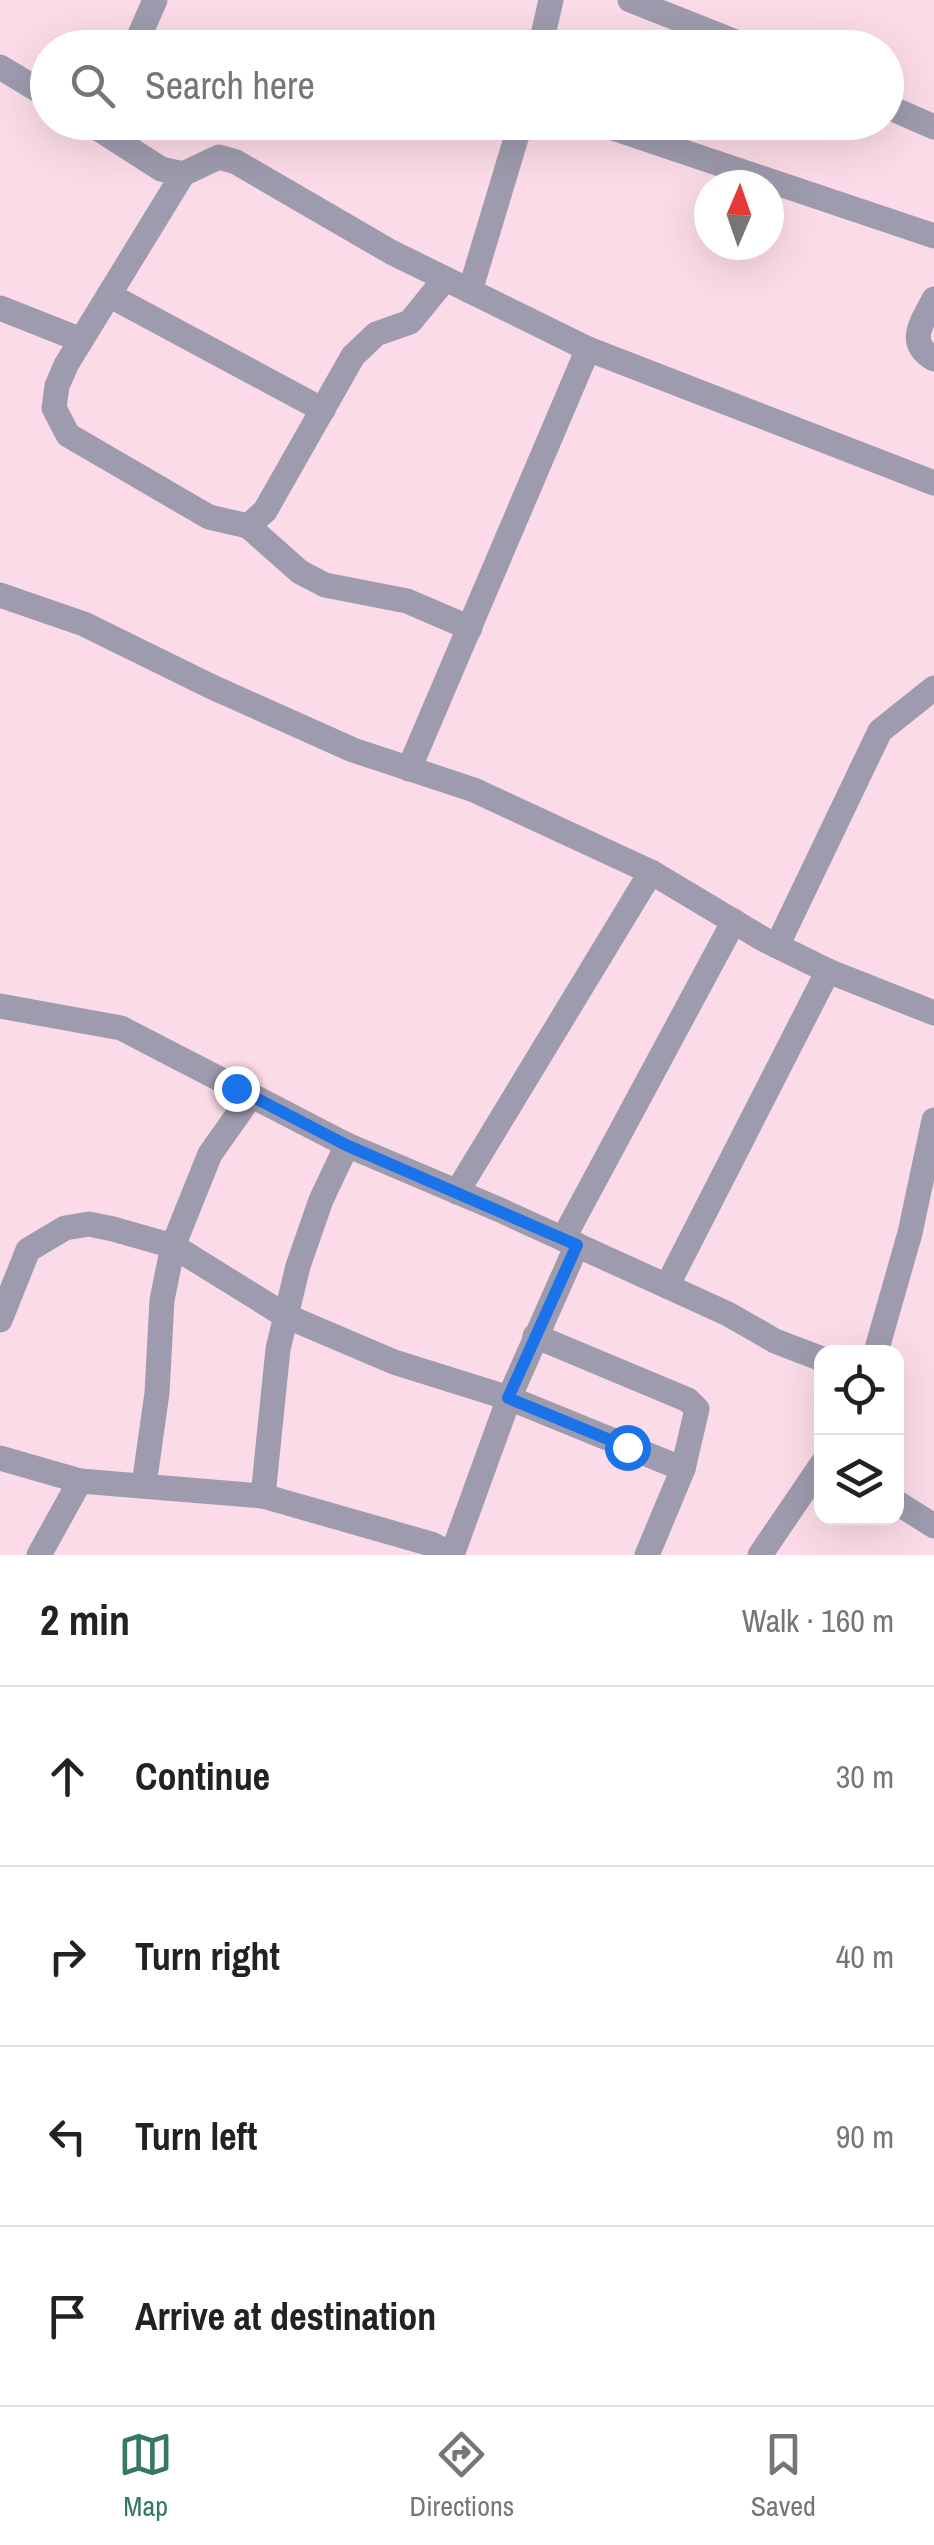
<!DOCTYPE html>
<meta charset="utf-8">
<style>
:root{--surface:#fff;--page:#f6f6f6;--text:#222;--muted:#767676;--line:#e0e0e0;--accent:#367766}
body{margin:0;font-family:"Archivo Narrow",sans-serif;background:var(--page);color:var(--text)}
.controls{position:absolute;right:30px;bottom:30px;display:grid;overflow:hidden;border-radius:20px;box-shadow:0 10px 40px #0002}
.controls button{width:90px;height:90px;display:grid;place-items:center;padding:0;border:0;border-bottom:2px solid var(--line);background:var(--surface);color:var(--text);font:50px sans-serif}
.compass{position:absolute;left:694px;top:170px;width:90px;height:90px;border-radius:50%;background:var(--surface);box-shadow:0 10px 40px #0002;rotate:2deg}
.stop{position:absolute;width:30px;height:30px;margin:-22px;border:8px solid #1a73e8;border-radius:50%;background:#fff}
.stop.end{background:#1a73e8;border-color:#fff;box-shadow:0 2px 10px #0008}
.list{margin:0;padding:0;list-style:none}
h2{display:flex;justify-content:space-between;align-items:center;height:130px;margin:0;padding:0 40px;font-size:42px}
h2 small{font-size:32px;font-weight:400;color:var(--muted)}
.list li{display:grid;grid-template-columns:65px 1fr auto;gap:30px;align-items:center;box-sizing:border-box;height:180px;padding:0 40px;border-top:2px solid var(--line)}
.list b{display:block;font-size:38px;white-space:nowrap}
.list em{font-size:32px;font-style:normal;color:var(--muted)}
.icon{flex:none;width:55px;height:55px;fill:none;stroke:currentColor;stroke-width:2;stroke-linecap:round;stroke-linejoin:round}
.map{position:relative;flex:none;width:934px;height:1555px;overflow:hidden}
.search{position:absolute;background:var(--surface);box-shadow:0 10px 40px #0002;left:30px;right:30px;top:30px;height:110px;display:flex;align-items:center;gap:25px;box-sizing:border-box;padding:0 35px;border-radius:55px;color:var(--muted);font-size:38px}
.sheet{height:850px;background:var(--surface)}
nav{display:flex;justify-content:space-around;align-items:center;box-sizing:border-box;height:140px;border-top:2px solid var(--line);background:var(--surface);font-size:28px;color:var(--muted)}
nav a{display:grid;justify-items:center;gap:5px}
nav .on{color:var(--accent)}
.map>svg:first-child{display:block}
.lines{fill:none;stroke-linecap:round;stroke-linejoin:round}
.street{stroke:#9e9bae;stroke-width:25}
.route{stroke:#1a73e8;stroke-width:12}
</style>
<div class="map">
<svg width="934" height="1555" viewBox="0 0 934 1555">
<rect width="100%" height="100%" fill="#fbdbe7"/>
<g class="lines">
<!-- street -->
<g class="street">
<polyline points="630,0 751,48"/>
<polyline points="134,48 155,0"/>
<polyline points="540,48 551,0"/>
<polyline points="0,67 48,96"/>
<polyline points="886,106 934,127"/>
<polyline points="88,122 161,169 183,174 219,157 236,162 391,252 588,349 934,483"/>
<polyline points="595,122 934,236"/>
<polyline points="183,174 66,365 57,386 54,408 68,435 209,517 248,526 265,511 353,356 376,334 410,322 445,279"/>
<polyline points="470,291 521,122"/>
<polyline points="109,295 323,410"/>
<path d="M934 299C923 322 905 342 934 359"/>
<polyline points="0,308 81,340"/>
<polyline points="248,526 300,572 325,585 407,601 470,628"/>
<polyline points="0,595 84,624 210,686 353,750 474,790 651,872 763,939 828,971 934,1013"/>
<polyline points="409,769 588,349"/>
<polyline points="777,946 880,731 934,688"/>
<polyline points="0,1006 121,1028 347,1145 500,1210 728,1314 775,1341 822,1359"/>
<polyline points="457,1192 651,872"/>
<polyline points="563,1239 734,921"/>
<polyline points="667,1286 828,971"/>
<polyline points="0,1320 28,1250 65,1228 89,1224 113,1229 173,1246 286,1316 394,1362 509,1398 683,1469 647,1555"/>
<polyline points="535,1336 688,1400 697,1409 683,1469"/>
<polyline points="876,1352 910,1233 934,1120"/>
<polyline points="0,1458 80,1481 263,1496 431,1544 453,1555"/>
<polyline points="144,1485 157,1393 162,1300 173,1246 210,1154 251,1096"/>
<polyline points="263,1496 278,1349 298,1266 321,1200 347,1145"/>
<polyline points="896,1502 934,1526"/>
<polyline points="39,1555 80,1481"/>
<polyline points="452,1555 509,1398 577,1245"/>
<polyline points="760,1555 822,1464"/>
</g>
</g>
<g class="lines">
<!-- route -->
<polyline class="route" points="236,1088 346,1145 577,1245 508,1398 627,1447"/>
</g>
</svg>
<div class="controls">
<button><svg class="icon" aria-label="locate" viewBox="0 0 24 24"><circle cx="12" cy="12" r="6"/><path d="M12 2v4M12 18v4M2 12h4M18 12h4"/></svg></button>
<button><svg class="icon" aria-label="layers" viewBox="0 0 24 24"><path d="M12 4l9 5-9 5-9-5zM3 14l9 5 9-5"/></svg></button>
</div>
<svg class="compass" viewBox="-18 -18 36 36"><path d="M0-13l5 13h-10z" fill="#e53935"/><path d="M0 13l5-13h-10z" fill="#767676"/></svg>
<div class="stop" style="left:627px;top:1447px"></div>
<div class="stop end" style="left:236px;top:1088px"></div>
<div class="search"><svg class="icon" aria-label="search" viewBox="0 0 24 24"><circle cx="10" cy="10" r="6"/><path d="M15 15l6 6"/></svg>Search here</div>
</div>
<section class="sheet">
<h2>2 min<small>Walk · 160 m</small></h2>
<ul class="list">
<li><svg class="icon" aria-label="ahead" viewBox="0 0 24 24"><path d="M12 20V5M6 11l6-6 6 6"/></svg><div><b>Continue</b></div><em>30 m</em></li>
<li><svg class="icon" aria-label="right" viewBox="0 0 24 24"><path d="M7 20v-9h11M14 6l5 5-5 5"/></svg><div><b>Turn right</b></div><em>40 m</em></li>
<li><svg class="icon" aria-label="left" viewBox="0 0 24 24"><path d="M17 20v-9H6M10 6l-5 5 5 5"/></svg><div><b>Turn left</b></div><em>90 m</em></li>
<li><svg class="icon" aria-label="arrive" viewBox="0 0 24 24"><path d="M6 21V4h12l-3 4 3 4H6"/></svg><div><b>Arrive at destination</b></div></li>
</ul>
</section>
<nav>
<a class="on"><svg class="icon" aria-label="map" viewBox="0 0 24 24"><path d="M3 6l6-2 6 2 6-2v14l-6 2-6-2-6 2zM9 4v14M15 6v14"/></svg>Map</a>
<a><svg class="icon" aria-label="directions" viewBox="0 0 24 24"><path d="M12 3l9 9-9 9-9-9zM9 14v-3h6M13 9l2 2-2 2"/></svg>Directions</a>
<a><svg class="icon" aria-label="saved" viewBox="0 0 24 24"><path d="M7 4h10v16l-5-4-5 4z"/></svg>Saved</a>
</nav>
